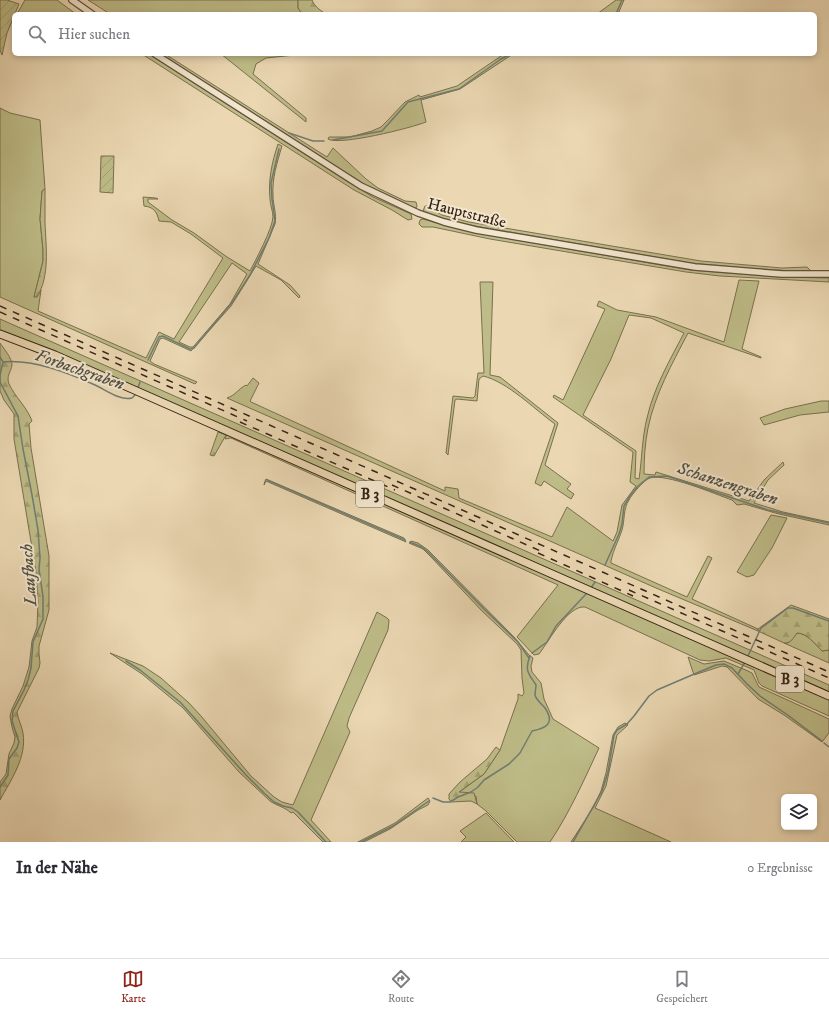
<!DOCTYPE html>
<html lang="de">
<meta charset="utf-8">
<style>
:root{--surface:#fff;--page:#f2f2f3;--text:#2b2b33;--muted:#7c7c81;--line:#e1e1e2;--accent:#8f2418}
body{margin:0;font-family:"IM FELL DW Pica",serif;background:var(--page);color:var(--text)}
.controls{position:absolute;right:12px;bottom:12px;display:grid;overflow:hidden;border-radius:6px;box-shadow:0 2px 6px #0003}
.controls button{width:36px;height:36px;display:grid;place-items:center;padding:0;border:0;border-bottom:1px solid var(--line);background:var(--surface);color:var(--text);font:20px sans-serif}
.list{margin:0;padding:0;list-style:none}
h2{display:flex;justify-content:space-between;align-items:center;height:52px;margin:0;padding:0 16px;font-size:17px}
h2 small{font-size:13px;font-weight:400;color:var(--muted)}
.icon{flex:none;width:22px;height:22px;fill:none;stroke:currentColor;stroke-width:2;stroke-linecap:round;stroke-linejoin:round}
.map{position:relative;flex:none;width:829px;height:842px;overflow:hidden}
.search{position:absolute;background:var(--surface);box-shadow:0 2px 6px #0003;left:12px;right:12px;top:12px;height:44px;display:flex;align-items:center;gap:10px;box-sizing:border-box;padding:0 14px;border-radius:6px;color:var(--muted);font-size:15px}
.sheet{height:116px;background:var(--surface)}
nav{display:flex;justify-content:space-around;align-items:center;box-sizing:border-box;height:56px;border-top:1px solid var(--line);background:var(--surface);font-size:11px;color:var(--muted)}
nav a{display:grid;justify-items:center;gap:2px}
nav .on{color:var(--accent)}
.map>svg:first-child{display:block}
.green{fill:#bebc88;stroke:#7a704f;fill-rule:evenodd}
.forest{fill:url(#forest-firs);stroke:#7a704f}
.garden{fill:url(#garden-furrows);stroke:#7a704f}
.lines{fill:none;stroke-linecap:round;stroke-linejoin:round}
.stream{stroke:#717d73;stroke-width:1.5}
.minor-casing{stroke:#63503d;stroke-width:8}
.major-casing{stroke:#362316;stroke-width:9}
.minor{stroke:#f2e6ce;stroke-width:5.5}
.major{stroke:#ebd8b3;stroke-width:7}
.rail{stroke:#362316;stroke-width:1.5;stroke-dasharray:7 7;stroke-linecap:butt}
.labels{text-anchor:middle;stroke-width:4;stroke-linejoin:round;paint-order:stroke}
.shield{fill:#f2e6ce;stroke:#6e5e4d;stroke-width:1}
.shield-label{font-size:15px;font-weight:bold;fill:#362316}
.street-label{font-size:16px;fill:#362316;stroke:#f2e6ce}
.water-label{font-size:17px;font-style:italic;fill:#535044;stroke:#f2e6ce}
</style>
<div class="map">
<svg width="829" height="842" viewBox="0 0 829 842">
<defs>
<pattern id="forest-firs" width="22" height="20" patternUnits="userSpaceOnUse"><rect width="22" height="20" fill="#bebc88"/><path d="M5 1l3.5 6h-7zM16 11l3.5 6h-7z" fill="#a4a175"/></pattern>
<pattern id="garden-furrows" width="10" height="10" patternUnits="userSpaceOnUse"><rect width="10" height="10" fill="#bebc88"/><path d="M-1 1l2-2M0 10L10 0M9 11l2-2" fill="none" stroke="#a4a175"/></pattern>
</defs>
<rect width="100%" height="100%" fill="#ebd8b3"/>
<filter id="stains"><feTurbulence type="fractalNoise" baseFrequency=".005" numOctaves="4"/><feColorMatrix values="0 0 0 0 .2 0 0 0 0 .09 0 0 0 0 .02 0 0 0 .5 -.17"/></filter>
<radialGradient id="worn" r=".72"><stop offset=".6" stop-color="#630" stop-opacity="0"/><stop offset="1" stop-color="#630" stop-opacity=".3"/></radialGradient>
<!-- green -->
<g class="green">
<polygon points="25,0 57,0 76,14 17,14"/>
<polygon points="88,0 298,0 298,8 302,14 110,14"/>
<polygon points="616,0 624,0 618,14 597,14"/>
<polygon points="142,54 149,54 348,182 373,197 411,214 412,219 408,220 392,210 354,190"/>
<polygon points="160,54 165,54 327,157 333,148 366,179 378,188 405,201 416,202 417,206 416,208 413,208 381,194 364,184"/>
<polygon points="221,54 304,54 266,58 256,64 253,74 306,118 306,122"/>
<path d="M504 54H513L460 89 421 100 426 122C411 128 339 146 328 139L329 137H350L372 131 381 127 387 121 405 102 419 95 420 97 457 86Z"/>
<path d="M0 108 10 113 40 120 45 189 42 191 40 219 43 250V261L34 297 37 296 41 290 38 311 146 358 159 332 174 339 223 258 191 234 171 222 159 221C157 212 154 207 144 206L143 197 156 198 158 199H148V202L172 220 194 233 227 257 250 271C256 259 272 230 273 217 273 211 270 205 270 199 268 180 272 162 278 144L282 146C277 163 272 178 273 196 273 205 277 214 275 224L258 264 290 285 300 296 299 298 281 280 256 266 231 306 191 351 163 338 160 339 150 361 154 364 197 382 195 384 0 297ZM232 263 247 274 230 304 193 347H190L179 342Z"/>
<polygon points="425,206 428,206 442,215 469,222 701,261 782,268 807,267 810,270 809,272 746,268 690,263 475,226 449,220 426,213 423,211"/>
<polygon points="423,219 451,227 494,236 690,270 782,277 829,278 829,282 720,276 686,272 490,239 433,227 422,227 419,224 420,220"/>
<path d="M739 280 759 281 742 349 761 357V358L688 333C672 364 655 394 648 428 645 443 644 459 644 474L655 475 656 472 749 501 764 480 783 462 784 465 768 480 754 503 783 512 829 522V525L779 514 744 504 737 505 732 500C715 494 666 473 650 478 644 480 632 494 629 500 623 509 625 520 622 530 619 540 613 550 611 561V563L687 597 708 556 712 558 692 599 758 629V631L656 588 227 398C236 395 238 389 246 385L247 386 253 378 259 383 250 401 251 402 445 491V487L458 489 459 498 552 537 567 507 613 541 617 532 622 505 636 486 630 482 633 452 553 397 554 395 563 400 605 309 597 306 599 301 617 310 656 317 724 342ZM629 315 651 318 684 333C670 360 654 387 647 418 642 438 642 459 639 479L635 478 636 451 583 415 611 359Z"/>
<path d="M480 282H493L490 375 500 377 558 423 545 465 571 484 567 489 574 494 571 499 544 481 541 486 535 483 555 424C534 409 508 382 483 376L479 379 477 401 457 399 455 400 448 455 446 453 453 396 473 398 475 396 478 373H484Z"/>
<polygon points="0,319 829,685 829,693 88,366 44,347 0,331"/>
<polygon points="821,401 829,401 829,412 800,415 764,425 760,418 785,409"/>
<path d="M227 434 829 700V716L762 686 759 683 754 670 726 658 709 661 700 660 585 607C568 605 549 641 539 654L534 655 517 637 558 585 414 520 231 438 225 439Z"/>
<polygon points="266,479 404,538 406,542 266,481 264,485 265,481"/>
<polygon points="771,515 787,518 772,548 754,575 747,577 737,572"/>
<path d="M411 541 418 543 428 550 514 637 529 655 533 658 531 666 532 672 541 683 544 699 553 719 599 748C584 780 570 812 550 842H517L486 811 477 804 476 796 458 793 484 774 500 750 518 699V694L522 696 524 693 522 678 521 650 517 644 482 611 431 557 423 549 409 543Z"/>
<path d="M377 612 387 618 389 620 388 630 349 718 347 726 350 732 311 820 331 842H323L293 812 291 813C285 807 277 806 270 801L239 772 183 708 142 674 110 653 143 666 161 678 189 703 201 716 251 776 274 797 282 802 293 805Z"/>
<path d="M797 633C807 633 815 644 822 651L829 650V663L784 643H788Z"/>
<polygon points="688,657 704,664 724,661 748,671 752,673 759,687 829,719 829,733 822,742 784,715 758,699 727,667 722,666 694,675"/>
<polygon points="625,723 628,725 617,735 606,786 595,808 671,842 571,842 593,808 601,791 606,773 613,735 618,727"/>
<polygon points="428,798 430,801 428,805 418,810 390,829 364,842 358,842 395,823"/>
<polygon points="486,813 514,842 461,842 466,837 460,831"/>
</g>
<!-- forest -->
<g class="forest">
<path d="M298 0H312C314 6 321 11 326 14H302L298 8Z"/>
<path d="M45 189C45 200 45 212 45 223 46 247 50 276 37 297H34L43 261V250L40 219 42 191Z"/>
<path d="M0 343C4 349 12 358 12 365 11 372 6 376 9 384 15 397 27 407 32 421L29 424 31 448 49 556V610L39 646V654L40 663 39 668 17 712C18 720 22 726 23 733 27 757 11 780 0 800V782L6 774 9 754 14 743 15 737 12 727 10 716 12 709 23 686 29 667 32 641 37 627 38 603 36 572 14 439V414L4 400 0 391Z"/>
<polygon points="218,432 226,435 214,456 210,455"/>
<path d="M791 605 829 619V650L822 651C815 644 807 633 797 633 793 638 792 643 784 643L758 631V629Z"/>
<polygon points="496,747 500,750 484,774 459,792 474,793 477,804 471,801 451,802 449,799 449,794 460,782 487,759"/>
</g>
<!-- garden -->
<g class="garden">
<polygon points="0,0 7,0 19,4 7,33 2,55 0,50"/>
<polygon points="101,156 114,156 113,193 100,192"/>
</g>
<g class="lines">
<!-- stream -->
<g class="stream">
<polyline points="616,14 622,0"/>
<polyline points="289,133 313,141 324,141"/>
<polyline points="333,140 382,131 408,102 459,89 501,59 511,54"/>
<polyline points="0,357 3,362 0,375 0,382 18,416 23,449 32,495 38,530 40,558 39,569 43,597 43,619 33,642 31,668 28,680 24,690 13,711 12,721 19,742 17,748 9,759 8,775 0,787"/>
<polyline points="148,360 159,337 163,336 190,349 194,348 234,300 250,275 269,238 275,221 272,199 271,183 279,149"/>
<path d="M3 362C33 359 68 373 95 385 106 390 120 401 132 398L136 394"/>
<polyline points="138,388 140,382"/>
<polyline points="267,480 405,540"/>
<polyline points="410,542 422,547 428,552 484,609 518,642 529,658"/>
<polyline points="605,565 619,534 622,524 624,506 630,496 638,486 649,477 667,476 768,510 829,523"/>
<polyline points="591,588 595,582"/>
<polyline points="532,653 547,642 556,626 587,593"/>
<polyline points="747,658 761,628 788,608 793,608 829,621"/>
<polyline points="126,661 140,670 180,702 246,775 264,793 274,802 283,806 292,808 298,812 326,842"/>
<polyline points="738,674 745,662"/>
<polyline points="824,743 829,747"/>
<path d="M433 798 443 802H450L458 797 471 792 478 787 484 780 509 764 520 753 532 731C547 728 555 723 545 708 542 704 536 700 535 695 535 692 536 688 536 685 529 674 524 671 530 656"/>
<polyline points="361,842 393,826 429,801"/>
<polyline points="573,842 602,791 608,772 614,735 617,730 627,724 634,716 649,696 657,690 699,672 716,665 724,664 732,668 747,684 760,696 789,716 822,741"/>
</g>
<defs>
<g id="minor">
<polyline points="72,0 92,14"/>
<polyline points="155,54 361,186 418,213 444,222 476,230 695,267 782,274 829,274"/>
</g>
<polyline id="major" points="0,334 55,355 829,696"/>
</defs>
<!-- minor casing -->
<use href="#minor" class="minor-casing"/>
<!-- major casing -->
<use href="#major" class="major-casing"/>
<!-- minor -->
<use href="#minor" class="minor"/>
<!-- major -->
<use href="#major" class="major"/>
<!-- rail -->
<g class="rail">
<polyline points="0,306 829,672"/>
<polyline points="0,312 247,421"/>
<polyline points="240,422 395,490"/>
<polyline points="392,485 545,553"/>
<polyline points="538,553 633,596"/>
<polyline points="629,590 829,678"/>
</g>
</g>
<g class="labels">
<!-- shield labels -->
<g class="shield">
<rect x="356" y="481" width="28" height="26" rx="3"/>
<rect x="776" y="666" width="28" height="26" rx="3"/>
</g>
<g class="shield-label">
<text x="370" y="499">B 3</text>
<text x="790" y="684">B 3</text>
</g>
<!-- street labels -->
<g class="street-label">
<text transform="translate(467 212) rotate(14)" y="6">Hauptstraße</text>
</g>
<!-- water labels -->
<g class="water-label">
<text transform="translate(80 369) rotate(19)" y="6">Forbachgraben</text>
<text transform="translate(728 483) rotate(18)" y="6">Schanzengraben</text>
<text transform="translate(28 575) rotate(-94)" y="6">Laufbach</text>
</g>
</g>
<rect width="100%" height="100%" filter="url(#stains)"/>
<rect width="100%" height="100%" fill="url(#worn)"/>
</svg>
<div class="controls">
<button><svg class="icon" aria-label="layers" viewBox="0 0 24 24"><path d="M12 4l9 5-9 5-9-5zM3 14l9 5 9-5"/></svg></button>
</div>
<div class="search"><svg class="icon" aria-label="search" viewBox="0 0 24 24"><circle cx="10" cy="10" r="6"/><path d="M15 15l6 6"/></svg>Hier suchen</div>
</div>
<section class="sheet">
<h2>In der Nähe<small>0 Ergebnisse</small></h2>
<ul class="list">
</ul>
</section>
<nav>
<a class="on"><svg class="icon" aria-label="map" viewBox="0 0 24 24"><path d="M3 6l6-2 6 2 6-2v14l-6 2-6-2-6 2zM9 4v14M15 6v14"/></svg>Karte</a>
<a><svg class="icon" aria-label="directions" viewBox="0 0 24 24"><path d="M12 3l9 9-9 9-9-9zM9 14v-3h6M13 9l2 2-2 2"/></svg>Route</a>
<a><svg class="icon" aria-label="saved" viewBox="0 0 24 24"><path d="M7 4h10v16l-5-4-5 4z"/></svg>Gespeichert</a>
</nav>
